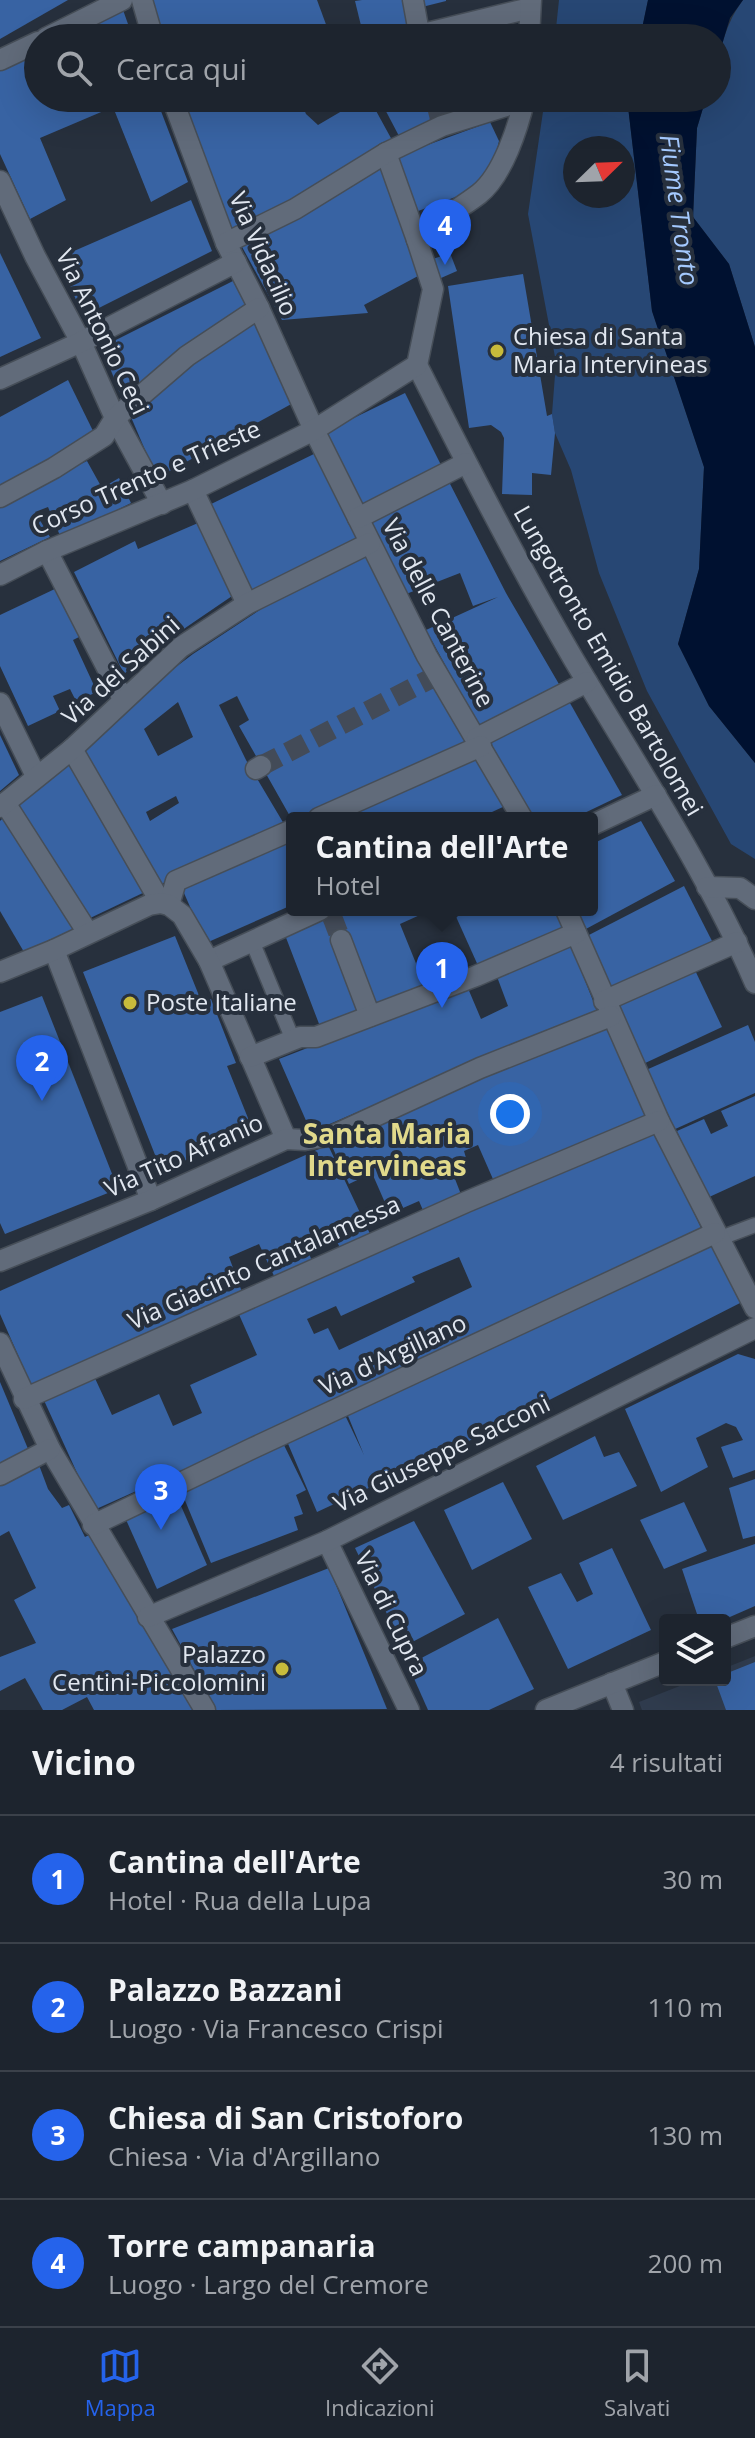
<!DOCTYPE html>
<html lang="it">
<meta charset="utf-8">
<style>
:root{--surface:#1d242e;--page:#2a303a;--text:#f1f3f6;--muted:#a0a4aa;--line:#3b414a;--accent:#2563eb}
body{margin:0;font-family:"Open Sans",sans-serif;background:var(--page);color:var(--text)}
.controls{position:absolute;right:24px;bottom:24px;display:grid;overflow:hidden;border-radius:8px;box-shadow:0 8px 32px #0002}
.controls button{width:72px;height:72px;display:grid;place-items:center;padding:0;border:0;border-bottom:2px solid var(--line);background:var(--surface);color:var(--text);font:40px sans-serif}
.compass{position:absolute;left:563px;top:136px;width:72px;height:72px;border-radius:50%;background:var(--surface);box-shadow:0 8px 32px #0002;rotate:67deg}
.you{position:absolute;left:510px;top:1114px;width:28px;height:28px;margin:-20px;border:6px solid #fff;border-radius:50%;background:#1a73e8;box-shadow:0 0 0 12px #1a73e833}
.badge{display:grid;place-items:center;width:52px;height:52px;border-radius:50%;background:var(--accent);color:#fff;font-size:26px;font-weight:700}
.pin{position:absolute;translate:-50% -66px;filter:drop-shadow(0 2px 4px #0008)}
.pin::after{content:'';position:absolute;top:42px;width:28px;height:24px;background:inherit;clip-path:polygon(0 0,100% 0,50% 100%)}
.popup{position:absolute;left:286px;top:812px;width:312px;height:104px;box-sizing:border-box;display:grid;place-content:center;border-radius:8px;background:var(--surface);filter:drop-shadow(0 2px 6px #0005);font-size:26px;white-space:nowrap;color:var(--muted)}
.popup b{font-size:30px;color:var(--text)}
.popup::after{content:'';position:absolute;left:50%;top:100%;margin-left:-16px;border:16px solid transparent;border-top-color:var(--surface)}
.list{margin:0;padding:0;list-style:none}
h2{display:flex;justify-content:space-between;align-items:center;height:104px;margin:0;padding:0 32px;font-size:34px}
h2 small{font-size:26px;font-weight:400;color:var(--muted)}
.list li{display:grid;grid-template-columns:52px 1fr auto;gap:24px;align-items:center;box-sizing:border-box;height:128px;padding:0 32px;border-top:2px solid var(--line)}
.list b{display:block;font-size:30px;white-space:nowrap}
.list p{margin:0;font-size:26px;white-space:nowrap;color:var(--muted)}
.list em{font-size:26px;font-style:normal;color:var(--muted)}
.icon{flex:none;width:44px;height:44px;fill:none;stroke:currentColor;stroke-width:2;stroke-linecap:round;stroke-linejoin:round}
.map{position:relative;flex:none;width:755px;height:1710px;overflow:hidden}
.search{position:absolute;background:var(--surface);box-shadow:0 8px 32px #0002;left:24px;right:24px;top:24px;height:88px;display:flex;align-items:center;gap:20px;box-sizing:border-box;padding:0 28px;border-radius:44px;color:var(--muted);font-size:30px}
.sheet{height:616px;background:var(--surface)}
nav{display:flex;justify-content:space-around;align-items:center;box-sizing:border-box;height:112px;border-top:2px solid var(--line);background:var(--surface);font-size:22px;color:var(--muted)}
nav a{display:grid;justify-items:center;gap:4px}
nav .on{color:var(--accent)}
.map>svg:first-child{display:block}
.built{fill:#303c4e}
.green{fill:#274774;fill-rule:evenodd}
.water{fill:#001130}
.building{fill:#3863a3;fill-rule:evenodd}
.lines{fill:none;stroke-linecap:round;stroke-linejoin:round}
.street-tunnel{stroke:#434b58;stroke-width:20;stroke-dasharray:20 10;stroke-linecap:butt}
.lane-casing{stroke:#464e58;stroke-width:17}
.street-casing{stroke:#464e58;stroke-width:23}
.lane{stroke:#616b7a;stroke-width:14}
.street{stroke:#616b7a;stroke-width:20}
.poi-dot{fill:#c8bb3b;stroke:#27303d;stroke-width:3}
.labels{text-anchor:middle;stroke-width:8;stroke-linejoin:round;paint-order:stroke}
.street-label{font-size:24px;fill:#e1e7f0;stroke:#27303d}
.poi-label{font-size:24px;fill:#e1e7f0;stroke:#27303d;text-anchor:start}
.water-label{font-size:26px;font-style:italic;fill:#a4c9fe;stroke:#27303d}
.quarter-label{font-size:28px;font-weight:bold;fill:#e1d98b;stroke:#27303d}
</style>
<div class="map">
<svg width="755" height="1710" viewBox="0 0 755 1710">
<rect width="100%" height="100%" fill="#27303d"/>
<!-- built -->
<polygon class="built" points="755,1656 755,1710 642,1710 639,1702 695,1680 725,1680 725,1668"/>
<!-- green -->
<g class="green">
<polygon points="559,0 648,0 640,38 555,38"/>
<path d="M743 0H755V347L729 264 693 217 697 128 706 98H717C717 62 721 30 743 0Z"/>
<path d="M545 98H627L652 311 704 467 699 569 678 644 709 706 755 763V859L731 844 647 691 599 573 571 470 555 433 552 414 556 362 528 214ZM575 148H623V196H575Z"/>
</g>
<!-- water -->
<g class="water">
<polygon points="648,0 743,0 730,18 717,61 717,38 640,38"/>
<polygon points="627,98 706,98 697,128 693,217 729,264 755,347 755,763 709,706 678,644 699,569 704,467 652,311"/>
</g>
<!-- building -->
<g class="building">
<polygon points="0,0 68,0 0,39"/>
<polygon points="153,0 317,0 331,38 163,38"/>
<polygon points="362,0 407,0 411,32 364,38 355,1"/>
<polygon points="421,0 446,0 446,1 422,7"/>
<polygon points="123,10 133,38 67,38"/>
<polygon points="511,26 514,38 445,38 469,32"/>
<polygon points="38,52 38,98 156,98 188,182 151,202 113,107 40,138 66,200 30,219 0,154 0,71"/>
<polygon points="179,98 299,98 306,114 318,125 364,98 369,98 392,140 299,198 232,232"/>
<polygon points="379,98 491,98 491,99 399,136"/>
<polygon points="490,122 499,141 493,166 466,193 413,213 392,158"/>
<polygon points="385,162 418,276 364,305 368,313 282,320 241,245"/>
<polygon points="191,200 212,251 83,316 58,258"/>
<polygon points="0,253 41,338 0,357"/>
<polygon points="450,253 457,271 441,278 433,259"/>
<polygon points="523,274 547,416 552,414 555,433 551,475 532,473 532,495 502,494 504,438 501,432 491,425 469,428 448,286"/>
<polygon points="233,281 250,311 125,407 102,347"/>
<polygon points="254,316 295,402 157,478 128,410"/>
<polygon points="68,380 95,435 0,490 0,417"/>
<polygon points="405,393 443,469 360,510 323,433"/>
<polygon points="318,452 359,538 249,592 207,506"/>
<polygon points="87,461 102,488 119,478 131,503 61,538 48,507 35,512 50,537 0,561 0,502"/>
<polygon points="447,478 506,593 563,691 482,732 426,630 498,597 473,606 460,573 401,596 367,519"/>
<polygon points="198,523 235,594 147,654 124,674 74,572 135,541 138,549"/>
<path d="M366 551 415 657 474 742 308 818H291L239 726 249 720 237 696 219 705 246 760 287 829 159 885 82 752 139 695 193 654 287 592ZM178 702 193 737 158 756 144 729ZM176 796 179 803 150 821 146 812Z"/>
<polygon points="59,587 81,636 73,640 97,692 76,701 70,689 53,696 60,711 28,726 0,666 0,615"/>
<polygon points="566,696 622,795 574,818 530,818 485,737"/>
<polygon points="0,735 19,775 0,791"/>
<polygon points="483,750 505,806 479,818 329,818"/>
<polygon points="68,761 147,891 86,920 16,803"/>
<polygon points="7,814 77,928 24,952 0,911 0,821"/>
<polygon points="641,821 675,881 584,930 576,910 592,910 592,844"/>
<polygon points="292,834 292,905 206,943 180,884"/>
<polygon points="684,886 712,941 610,991 587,936"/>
<polygon points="340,910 431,910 400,924 426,988 321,1029 285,935"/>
<polygon points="453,910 557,910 566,932 480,970"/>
<polygon points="175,936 202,1003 211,999 236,1063 227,1066 254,1133 161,1170 83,972"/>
<polygon points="571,945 599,1016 460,1068 311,1132 279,1059 467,986 481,1019 508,1006 496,974"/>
<polygon points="693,966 722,1027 641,1065 613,1004"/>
<polygon points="42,996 118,1189 5,1234 0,1223 0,1012"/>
<polygon points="748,1025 755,1042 755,1093 673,1130 646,1070"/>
<polygon points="605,1026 651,1121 496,1186 478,1145 464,1151 466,1158 450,1166 462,1197 425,1215 419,1201 403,1208 399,1199 386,1205 372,1173 349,1184 331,1144 421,1102"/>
<polygon points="755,1096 755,1176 707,1198 677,1131 704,1119 711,1134 728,1126 721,1111"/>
<path d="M654 1128 702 1230 357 1392 94 1510 42 1396 93 1374 112 1415 159 1394 173 1426 202 1413 190 1385 257 1355 237 1310ZM459 1257 472 1287 339 1350 328 1328 314 1334 307 1319 336 1306 341 1316 415 1282 412 1277Z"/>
<polygon points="328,1145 371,1236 341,1250 330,1227 303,1239 312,1261 275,1278 259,1244 229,1257 242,1292 32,1387 0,1314 0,1291"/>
<polygon points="714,1241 746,1300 457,1447 317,1512 286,1439 344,1413 364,1455 346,1411"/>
<polygon points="738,1354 755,1359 755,1470 733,1478 721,1447 743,1440 736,1427 726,1423 696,1438 708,1467 661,1492 625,1409"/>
<polygon points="0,1382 31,1456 0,1470"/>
<polygon points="595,1436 604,1457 619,1452 637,1486 563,1520 536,1466"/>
<polygon points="281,1439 306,1490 296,1495 303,1514 294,1517 298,1530 211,1563 179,1486"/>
<polygon points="39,1465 48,1489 62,1508 69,1505 85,1537 93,1533 196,1710 94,1710 87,1697 62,1710 43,1710 25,1678 0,1691 0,1657 36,1643 14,1600 36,1588 9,1531 0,1536 0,1483"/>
<polygon points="755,1479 755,1536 743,1539 729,1488"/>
<polygon points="503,1482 532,1539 472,1570 444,1510"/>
<polygon points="174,1490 207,1565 157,1589 123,1513"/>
<polygon points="684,1502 707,1551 664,1569 640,1520"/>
<polygon points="414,1521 465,1614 403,1647 355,1548"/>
<polygon points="755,1544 755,1606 723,1620 699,1620 682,1569"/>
<polygon points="612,1548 651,1630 568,1669 528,1587 561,1573 577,1602 593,1594 579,1563"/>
<polygon points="329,1568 387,1709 216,1710 172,1629"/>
<polygon points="498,1618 534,1689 489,1710 428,1710 408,1665"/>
<polygon points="755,1662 755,1710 726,1710 715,1680 725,1680 725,1674"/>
</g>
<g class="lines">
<!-- street-tunnel -->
<g class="street-tunnel">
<polyline points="435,98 440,119"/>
<polyline points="261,766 430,679"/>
<polyline points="331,914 341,940"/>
</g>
<defs>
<g id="lane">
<polyline points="252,941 293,1040"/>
<polyline points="718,1239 755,1225"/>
</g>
<g id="street">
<polyline points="142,0 153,38"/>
<polyline points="413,0 420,38"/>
<polyline points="419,35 530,8"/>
<polyline points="46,38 122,0"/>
<polyline points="529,38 531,0"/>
<polyline points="0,60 38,42"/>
<polyline points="172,98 226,243 259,308 314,430 427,656 522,818"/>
<polyline points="386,153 417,240"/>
<polyline points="0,181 35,256 81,342 115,418 162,504"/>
<polyline points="226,243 295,209 386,153 442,126 525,100"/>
<path d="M417 365C467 464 518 564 574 660 637 766 706 870 755 983"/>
<polyline points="0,379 81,342 236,262"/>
<polyline points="193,490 247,604"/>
<polyline points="0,497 54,468 104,436 115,418 187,356 259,308"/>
<polyline points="358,518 466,463"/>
<polyline points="47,551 123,699"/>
<path d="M0 575 47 551 193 490 314 430 417 365 433 289 417 240C436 221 458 210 479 194 503 175 518 127 525 98"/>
<polyline points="0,703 36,776"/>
<polyline points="477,738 587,682"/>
<polyline points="72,749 161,903"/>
<polyline points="256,769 261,766"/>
<polyline points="5,803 88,933"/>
<polyline points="0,807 72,749 181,647 247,604 370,543"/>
<polyline points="319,818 481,746"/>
<polyline points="592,825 656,795"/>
<polyline points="707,887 740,888 755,899"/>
<polyline points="169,905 176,881 292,830"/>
<polyline points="566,910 659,1121 755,1308"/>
<polyline points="341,940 370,1016"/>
<polyline points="54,950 151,1200"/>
<polyline points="209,961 320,910"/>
<polyline points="0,972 54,950 149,905 161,903 169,905 182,915 209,961 286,1139"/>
<polyline points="604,1001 737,942"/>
<polyline points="250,1057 300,1037 316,1037 476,976 576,933"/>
<polyline points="0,1261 151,1200 286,1139 305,1140 334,1135 480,1068 611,1016"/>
<polyline points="0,1343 50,1449 205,1710"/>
<polyline points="24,1399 466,1202 659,1121"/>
<polyline points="0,1475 50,1449"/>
<polyline points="93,1525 251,1449 715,1233"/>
<polyline points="327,1541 409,1710"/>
<polyline points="148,1617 327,1541 755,1328"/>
<polyline points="725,1638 755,1626"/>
<polyline points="612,1683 623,1710"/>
<polyline points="546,1710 665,1662"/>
</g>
</defs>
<!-- lane casing -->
<use href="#lane" class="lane-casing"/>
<!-- street casing -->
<use href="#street" class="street-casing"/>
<!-- lane -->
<use href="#lane" class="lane"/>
<!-- street -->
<use href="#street" class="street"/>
</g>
<!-- markers -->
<g class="poi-dot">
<circle cx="497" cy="351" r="8"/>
<circle cx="130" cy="1003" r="8"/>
<circle cx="282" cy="1669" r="8"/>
</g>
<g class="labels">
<!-- street labels -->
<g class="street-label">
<text transform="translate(263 254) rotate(66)" y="8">Via Vidacilio</text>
<text transform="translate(102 332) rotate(64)" y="8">Via Antonio Ceci</text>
<text transform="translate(146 478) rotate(-24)" y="8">Corso Trento e Trieste</text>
<text transform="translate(438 613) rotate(62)" y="8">Via delle Canterine</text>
<text transform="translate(608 661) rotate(60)" y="8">Lungotronto Emidio Bartolomei</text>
<text transform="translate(121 671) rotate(-42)" y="8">Via dei Sabini</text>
<text transform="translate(184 1156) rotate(-24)" y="8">Via Tito Afranio</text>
<text transform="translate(264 1263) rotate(-24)" y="8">Via Giacinto Cantalamessa</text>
<text transform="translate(393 1355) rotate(-25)" y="8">Via d'Argillano</text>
<text transform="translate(442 1454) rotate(-26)" y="8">Via Giuseppe Sacconi</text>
<text transform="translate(391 1614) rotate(64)" y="8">Via di Cupra</text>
</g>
<!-- poi labels -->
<g class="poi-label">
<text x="513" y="345">Chiesa di Santa<tspan x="513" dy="28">Maria Intervineas</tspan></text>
<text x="146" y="1011">Poste Italiane</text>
<text x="266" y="1663" text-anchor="end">Palazzo<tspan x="266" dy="28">Centini-Piccolomini</tspan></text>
</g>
<!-- water labels -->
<g class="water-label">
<text transform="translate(679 210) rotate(82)" y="9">Fiume Tronto</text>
</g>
<!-- quarter labels -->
<g class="quarter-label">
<text x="387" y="1144">Santa Maria<tspan x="387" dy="32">Intervineas</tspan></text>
</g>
</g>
</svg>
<div class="controls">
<button><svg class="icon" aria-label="layers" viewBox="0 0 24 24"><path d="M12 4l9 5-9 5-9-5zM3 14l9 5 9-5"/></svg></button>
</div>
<svg class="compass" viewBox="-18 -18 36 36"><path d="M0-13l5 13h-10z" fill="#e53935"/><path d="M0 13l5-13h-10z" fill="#a0a4aa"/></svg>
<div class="you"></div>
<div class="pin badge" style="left:442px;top:1008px">1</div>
<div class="popup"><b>Cantina dell'Arte</b>Hotel</div>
<div class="pin badge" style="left:42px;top:1101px">2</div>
<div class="pin badge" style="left:161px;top:1530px">3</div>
<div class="pin badge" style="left:445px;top:265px">4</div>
<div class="search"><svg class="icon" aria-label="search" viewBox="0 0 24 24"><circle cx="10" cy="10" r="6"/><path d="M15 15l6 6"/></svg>Cerca qui</div>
</div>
<section class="sheet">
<h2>Vicino<small>4 risultati</small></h2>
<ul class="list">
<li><span class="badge">1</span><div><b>Cantina dell'Arte</b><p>Hotel · Rua della Lupa</p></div><em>30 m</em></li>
<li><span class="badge">2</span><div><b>Palazzo Bazzani</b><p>Luogo · Via Francesco Crispi</p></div><em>110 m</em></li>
<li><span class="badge">3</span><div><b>Chiesa di San Cristoforo</b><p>Chiesa · Via d'Argillano</p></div><em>130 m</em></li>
<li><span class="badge">4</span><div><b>Torre campanaria</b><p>Luogo · Largo del Cremore</p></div><em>200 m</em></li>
</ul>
</section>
<nav>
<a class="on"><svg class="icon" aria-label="map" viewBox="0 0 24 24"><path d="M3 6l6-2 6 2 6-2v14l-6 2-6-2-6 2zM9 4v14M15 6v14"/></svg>Mappa</a>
<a><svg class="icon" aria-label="directions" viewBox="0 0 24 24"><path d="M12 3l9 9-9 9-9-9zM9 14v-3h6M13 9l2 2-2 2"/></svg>Indicazioni</a>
<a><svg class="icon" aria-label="saved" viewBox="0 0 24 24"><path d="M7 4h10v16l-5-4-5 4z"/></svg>Salvati</a>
</nav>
